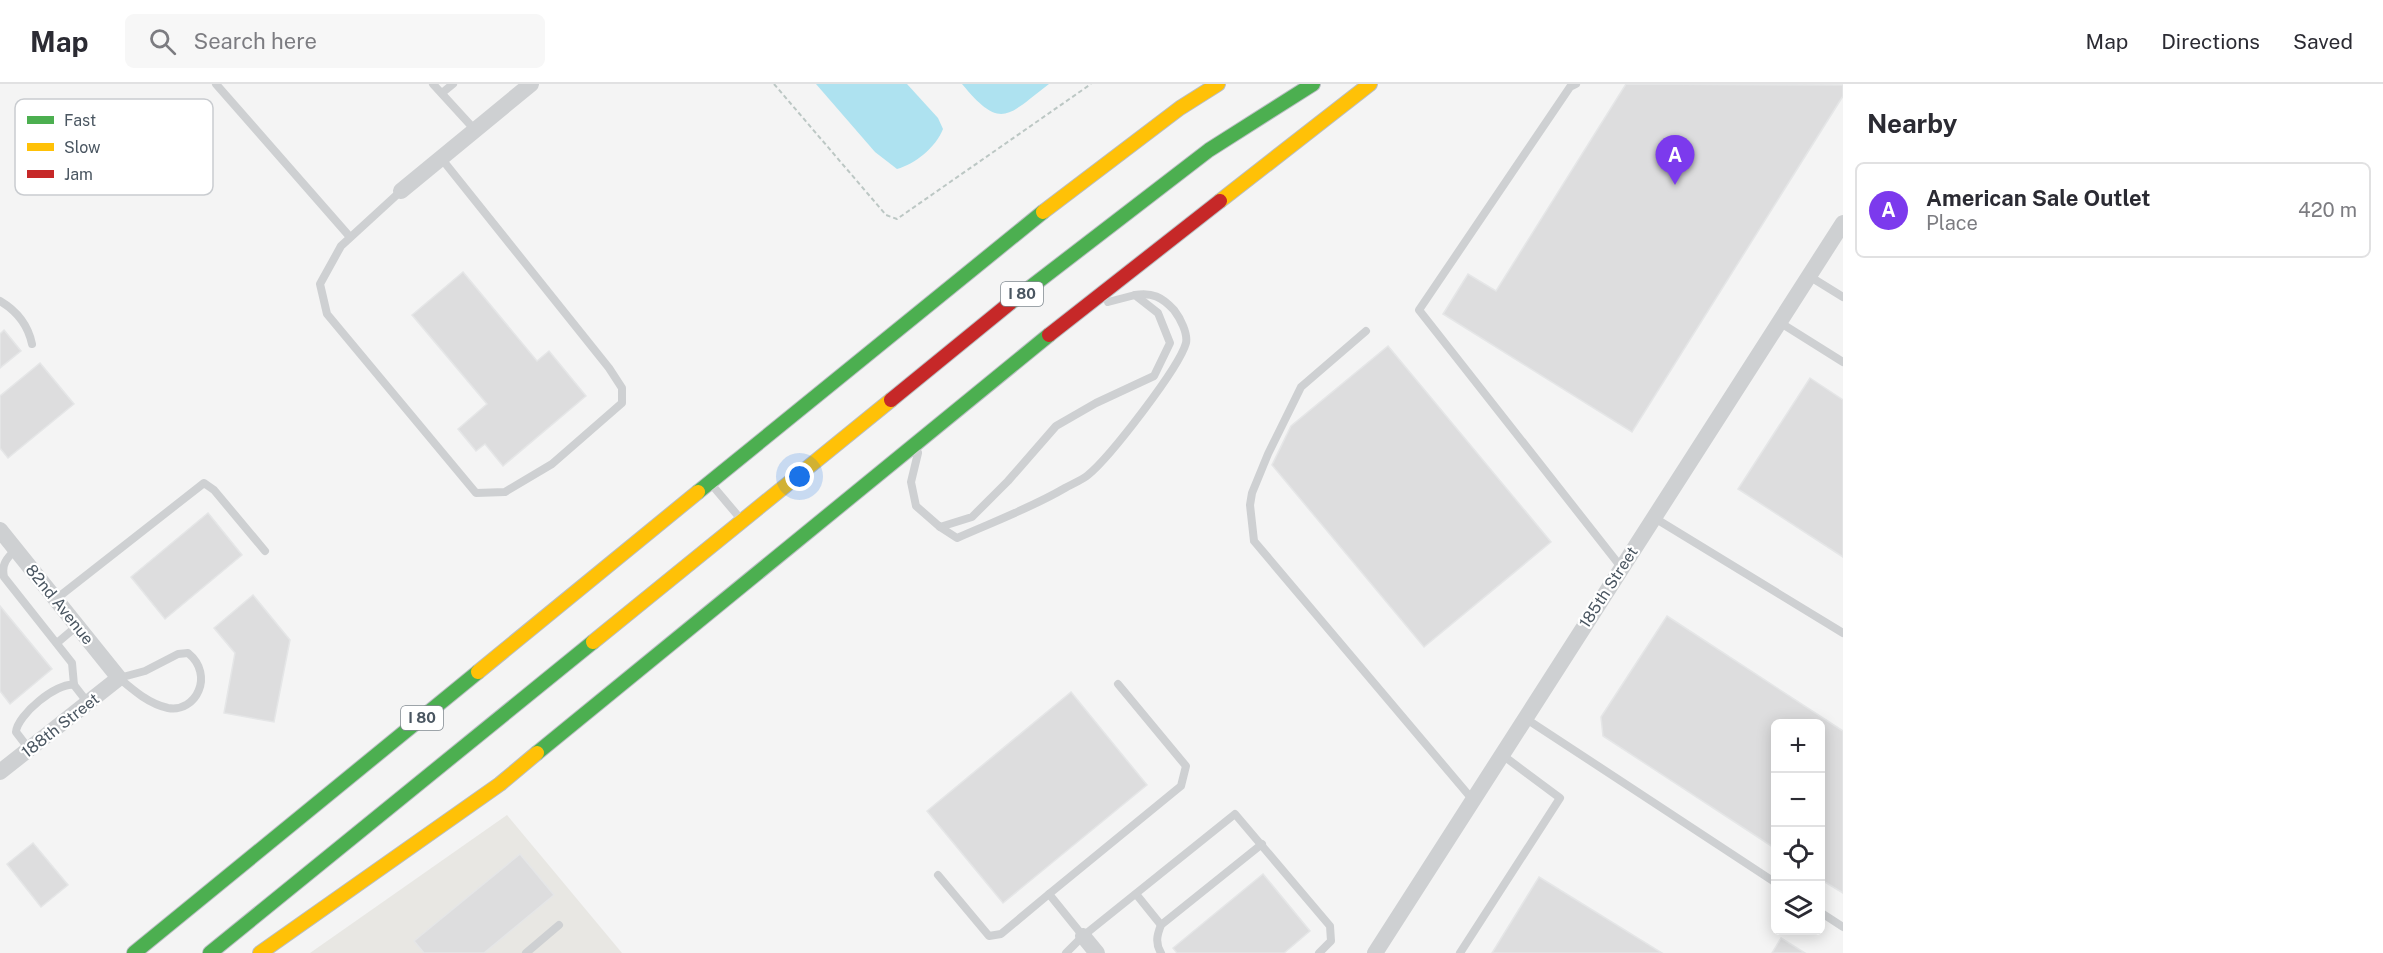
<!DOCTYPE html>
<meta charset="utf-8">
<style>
:root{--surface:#fff;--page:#f7f7f7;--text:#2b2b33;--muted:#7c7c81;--line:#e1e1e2;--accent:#7c3aed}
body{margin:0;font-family:"Public Sans",sans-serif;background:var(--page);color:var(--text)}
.controls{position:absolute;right:18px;bottom:18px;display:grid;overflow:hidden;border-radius:9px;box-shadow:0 3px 15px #0003}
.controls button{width:54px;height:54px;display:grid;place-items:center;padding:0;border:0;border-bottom:2px solid var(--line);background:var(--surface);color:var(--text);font:30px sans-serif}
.you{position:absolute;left:800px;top:393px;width:21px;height:21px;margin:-15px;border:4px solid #fff;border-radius:50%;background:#1a73e8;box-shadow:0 0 0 9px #1a73e833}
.badge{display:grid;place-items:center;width:39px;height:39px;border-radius:50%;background:var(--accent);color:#fff;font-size:20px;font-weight:700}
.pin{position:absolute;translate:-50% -50px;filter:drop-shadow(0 2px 3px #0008)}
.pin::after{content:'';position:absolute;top:32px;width:21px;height:18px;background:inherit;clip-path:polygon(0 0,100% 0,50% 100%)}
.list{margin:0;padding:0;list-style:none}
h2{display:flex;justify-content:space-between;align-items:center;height:78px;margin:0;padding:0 24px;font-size:26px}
h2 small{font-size:20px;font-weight:400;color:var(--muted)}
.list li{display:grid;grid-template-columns:39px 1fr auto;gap:18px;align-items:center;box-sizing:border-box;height:96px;margin:0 12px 12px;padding:0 12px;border:2px solid var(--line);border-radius:9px}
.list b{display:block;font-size:22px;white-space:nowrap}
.list p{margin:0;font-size:20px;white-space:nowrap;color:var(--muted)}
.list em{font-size:20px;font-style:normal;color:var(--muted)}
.icon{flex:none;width:33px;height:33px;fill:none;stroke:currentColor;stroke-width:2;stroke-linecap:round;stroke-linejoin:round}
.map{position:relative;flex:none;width:1843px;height:869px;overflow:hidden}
header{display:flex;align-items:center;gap:36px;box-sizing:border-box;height:84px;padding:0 30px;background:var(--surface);border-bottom:2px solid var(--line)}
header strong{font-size:28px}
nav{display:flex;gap:33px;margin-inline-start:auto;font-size:21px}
.search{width:420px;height:54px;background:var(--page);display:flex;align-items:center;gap:15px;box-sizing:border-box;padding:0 21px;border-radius:9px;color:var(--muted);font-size:22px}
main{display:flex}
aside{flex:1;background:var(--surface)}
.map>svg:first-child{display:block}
.commercial{fill:#e8e7e3}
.water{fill:#aee2f0}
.building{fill:#ddddde;stroke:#e5e6e7;stroke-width:1.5}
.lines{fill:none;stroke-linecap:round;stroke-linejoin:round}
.fast-casing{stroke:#b9bec3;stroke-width:16}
.slow-casing{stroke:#b9bec3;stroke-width:16}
.jam-casing{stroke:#b9bec3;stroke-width:16}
.path{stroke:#bcc7c4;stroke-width:2;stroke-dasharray:4.5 3;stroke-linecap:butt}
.lane{stroke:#ced0d2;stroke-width:8}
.street{stroke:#ced0d2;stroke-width:16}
.fast{stroke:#4caf50;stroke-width:14}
.slow{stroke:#ffc107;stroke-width:14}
.jam{stroke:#c62828;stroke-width:14}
.labels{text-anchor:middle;stroke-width:4.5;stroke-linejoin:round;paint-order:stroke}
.shield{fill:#fff;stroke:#808990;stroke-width:1.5}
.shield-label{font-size:15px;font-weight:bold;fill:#4a5661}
.street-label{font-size:16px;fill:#4a5661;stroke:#fff}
.key{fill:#fff;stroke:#c9ccd0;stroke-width:1.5}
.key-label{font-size:16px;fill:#4a5661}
</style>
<header>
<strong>Map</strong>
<div class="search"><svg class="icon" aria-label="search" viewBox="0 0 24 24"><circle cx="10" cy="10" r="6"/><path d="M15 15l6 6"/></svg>Search here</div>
<nav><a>Map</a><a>Directions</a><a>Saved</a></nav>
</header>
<main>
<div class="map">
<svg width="1843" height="869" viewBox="0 0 1843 869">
<rect width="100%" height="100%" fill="#f4f4f4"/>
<!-- commercial -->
<polygon class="commercial" points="507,731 622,869 310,869"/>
<!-- water -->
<g class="water">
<path d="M816 0H907L938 34 943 45C936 63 915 80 897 85L875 68Z"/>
<path d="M962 0H1049C1007 32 1001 47 962 0Z"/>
</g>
<!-- building -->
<g class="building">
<polygon points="1626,0 1843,1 1843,12 1632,348 1443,230 1468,190 1496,207"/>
<polygon points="463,188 537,277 549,267 586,312 503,382 485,360 476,367 458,345 487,320 412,231"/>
<polygon points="4,246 21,267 0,284 0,250"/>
<polygon points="1388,262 1551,458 1424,563 1272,381 1291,342"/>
<polygon points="40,279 74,320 8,374 0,364 0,312"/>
<polygon points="1810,294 1843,316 1843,473 1738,405"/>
<polygon points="208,429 242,471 165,535 131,493"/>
<polygon points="253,511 290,556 274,638 224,629 235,569 214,544"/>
<polygon points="0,522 52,585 10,620 0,607"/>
<polygon points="1667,532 1843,647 1843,809 1820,795 1820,640 1776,640 1776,765 1603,652 1601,633"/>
<polygon points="1071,608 1147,701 1003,819 927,727"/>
<polygon points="33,759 68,801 41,823 7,780"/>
<polygon points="520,770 554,811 484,869 424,869 414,857"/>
<polygon points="1263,790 1310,847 1284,869 1177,869 1173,864"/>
<polygon points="1539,793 1662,869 1492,869"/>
<polygon points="1781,854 1805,869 1772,869"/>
</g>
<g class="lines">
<defs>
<g id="fast">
<polyline points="1010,219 1209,66 1313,0"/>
<polyline points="698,408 1043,128"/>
<polyline points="537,669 1049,251"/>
<polyline points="134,869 478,588"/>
<polyline points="210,869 593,558"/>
</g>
<g id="slow">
<polyline points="1220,117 1370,0"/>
<polyline points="1043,128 1180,24 1218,0"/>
<polyline points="593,558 891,316"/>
<polyline points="478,588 698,408"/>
<polyline points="260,869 500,700 537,669"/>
</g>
<g id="jam">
<polyline points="1049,251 1220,117"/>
<polyline points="891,316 1010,219"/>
</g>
</defs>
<!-- fast casing -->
<use href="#fast" class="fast-casing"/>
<!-- slow casing -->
<use href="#slow" class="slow-casing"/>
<!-- jam casing -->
<use href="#jam" class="jam-casing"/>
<!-- path -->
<polyline class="path" points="774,0 886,131 897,135 1091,0"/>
<!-- lane -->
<g class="lane">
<polyline points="216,0 350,153"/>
<polyline points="433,0 475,46"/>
<polyline points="1576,0 1570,3 1419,226 1621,483"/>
<polyline points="442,9 453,0"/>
<polyline points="401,107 341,162 320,200 327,230 476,409 505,408 552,380 622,319 622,304 609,284 441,74"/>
<polyline points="1809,192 1843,213"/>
<path d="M0 217C17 227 28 241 32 260"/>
<polyline points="1779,238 1843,278"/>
<polyline points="1366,247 1301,303 1268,370 1252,409 1250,421 1254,457 1472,715"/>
<polyline points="918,369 911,398 916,422 940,443 972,433 1008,397 1056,342 1096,319 1154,292 1170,259 1158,229 1135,211 1108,218"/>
<polyline points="712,401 739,433"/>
<polyline points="1653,433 1843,549"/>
<path d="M940 443 957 454C993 438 1031 424 1065 404 1072 400 1082 396 1088 391 1110 373 1179 284 1186 259 1188 249 1180 234 1174 226 1162 213 1152 208 1135 211"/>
<path d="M16 465C7 474 1 480 4 493L72 579 74 601 88 619"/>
<polyline points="56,515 204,399 214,406 265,467"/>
<polyline points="57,559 77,542"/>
<path d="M188 569C215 591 196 629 168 624 149 620 133 606 119 594L145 587 178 570Z"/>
<polyline points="1525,634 1776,799"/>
<path d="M29 665 16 648C17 631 57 598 74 601"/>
<polyline points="938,791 989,852 1001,850 1049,810 1083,852"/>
<polyline points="1049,810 1181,702 1186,682 1118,600"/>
<polyline points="1136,810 1161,841"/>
<polyline points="1820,828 1843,843"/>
<polyline points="526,869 559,841"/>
<polyline points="1066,869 1083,852 1235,730 1330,842 1331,857 1319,869"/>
<path d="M1161 869C1155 859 1157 851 1161 841L1262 760"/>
<polyline points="1460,869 1560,714 1501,670"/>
</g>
<!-- street -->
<g class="street">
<polyline points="401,107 531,0"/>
<polyline points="0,446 119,594 0,688"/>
<polyline points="1083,852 1097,869"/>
<polyline points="1375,869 1843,139"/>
</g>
<!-- fast -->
<use href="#fast" class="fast"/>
<!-- slow -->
<use href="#slow" class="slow"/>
<!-- jam -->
<use href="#jam" class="jam"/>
</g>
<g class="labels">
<!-- shield labels -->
<g class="shield">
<rect x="1001" y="198" width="42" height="24" rx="4.5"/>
<rect x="401" y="622" width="42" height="24" rx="4.5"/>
</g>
<g class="shield-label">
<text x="1022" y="215">I 80</text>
<text x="422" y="639">I 80</text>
</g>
<!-- street labels -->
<g class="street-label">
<text transform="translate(1608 503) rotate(-57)" y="6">185th Street</text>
<text transform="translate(60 520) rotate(51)" y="6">82nd Avenue</text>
<text transform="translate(60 641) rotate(-38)" y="6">188th Street</text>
</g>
</g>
<!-- legend -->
<rect x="15" y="15" width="198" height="96" rx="9" class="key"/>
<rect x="27" y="32" width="27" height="8" fill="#4caf50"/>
<rect x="27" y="59" width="27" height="8" fill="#ffc107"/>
<rect x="27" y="86" width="27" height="8" fill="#c62828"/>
<g class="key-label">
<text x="64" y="42">Fast</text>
<text x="64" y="69">Slow</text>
<text x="64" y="96">Jam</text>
</g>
</svg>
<div class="controls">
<button>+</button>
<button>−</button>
<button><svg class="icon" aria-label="locate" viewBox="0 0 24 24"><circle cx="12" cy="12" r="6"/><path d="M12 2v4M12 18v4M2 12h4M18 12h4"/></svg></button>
<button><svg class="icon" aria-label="layers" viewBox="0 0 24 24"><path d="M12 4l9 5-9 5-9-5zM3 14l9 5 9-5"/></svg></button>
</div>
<div class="you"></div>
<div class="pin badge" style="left:1675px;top:101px">A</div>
</div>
<aside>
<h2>Nearby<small></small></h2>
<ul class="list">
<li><span class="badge">A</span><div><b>American Sale Outlet</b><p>Place</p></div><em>420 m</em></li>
</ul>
</aside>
</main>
